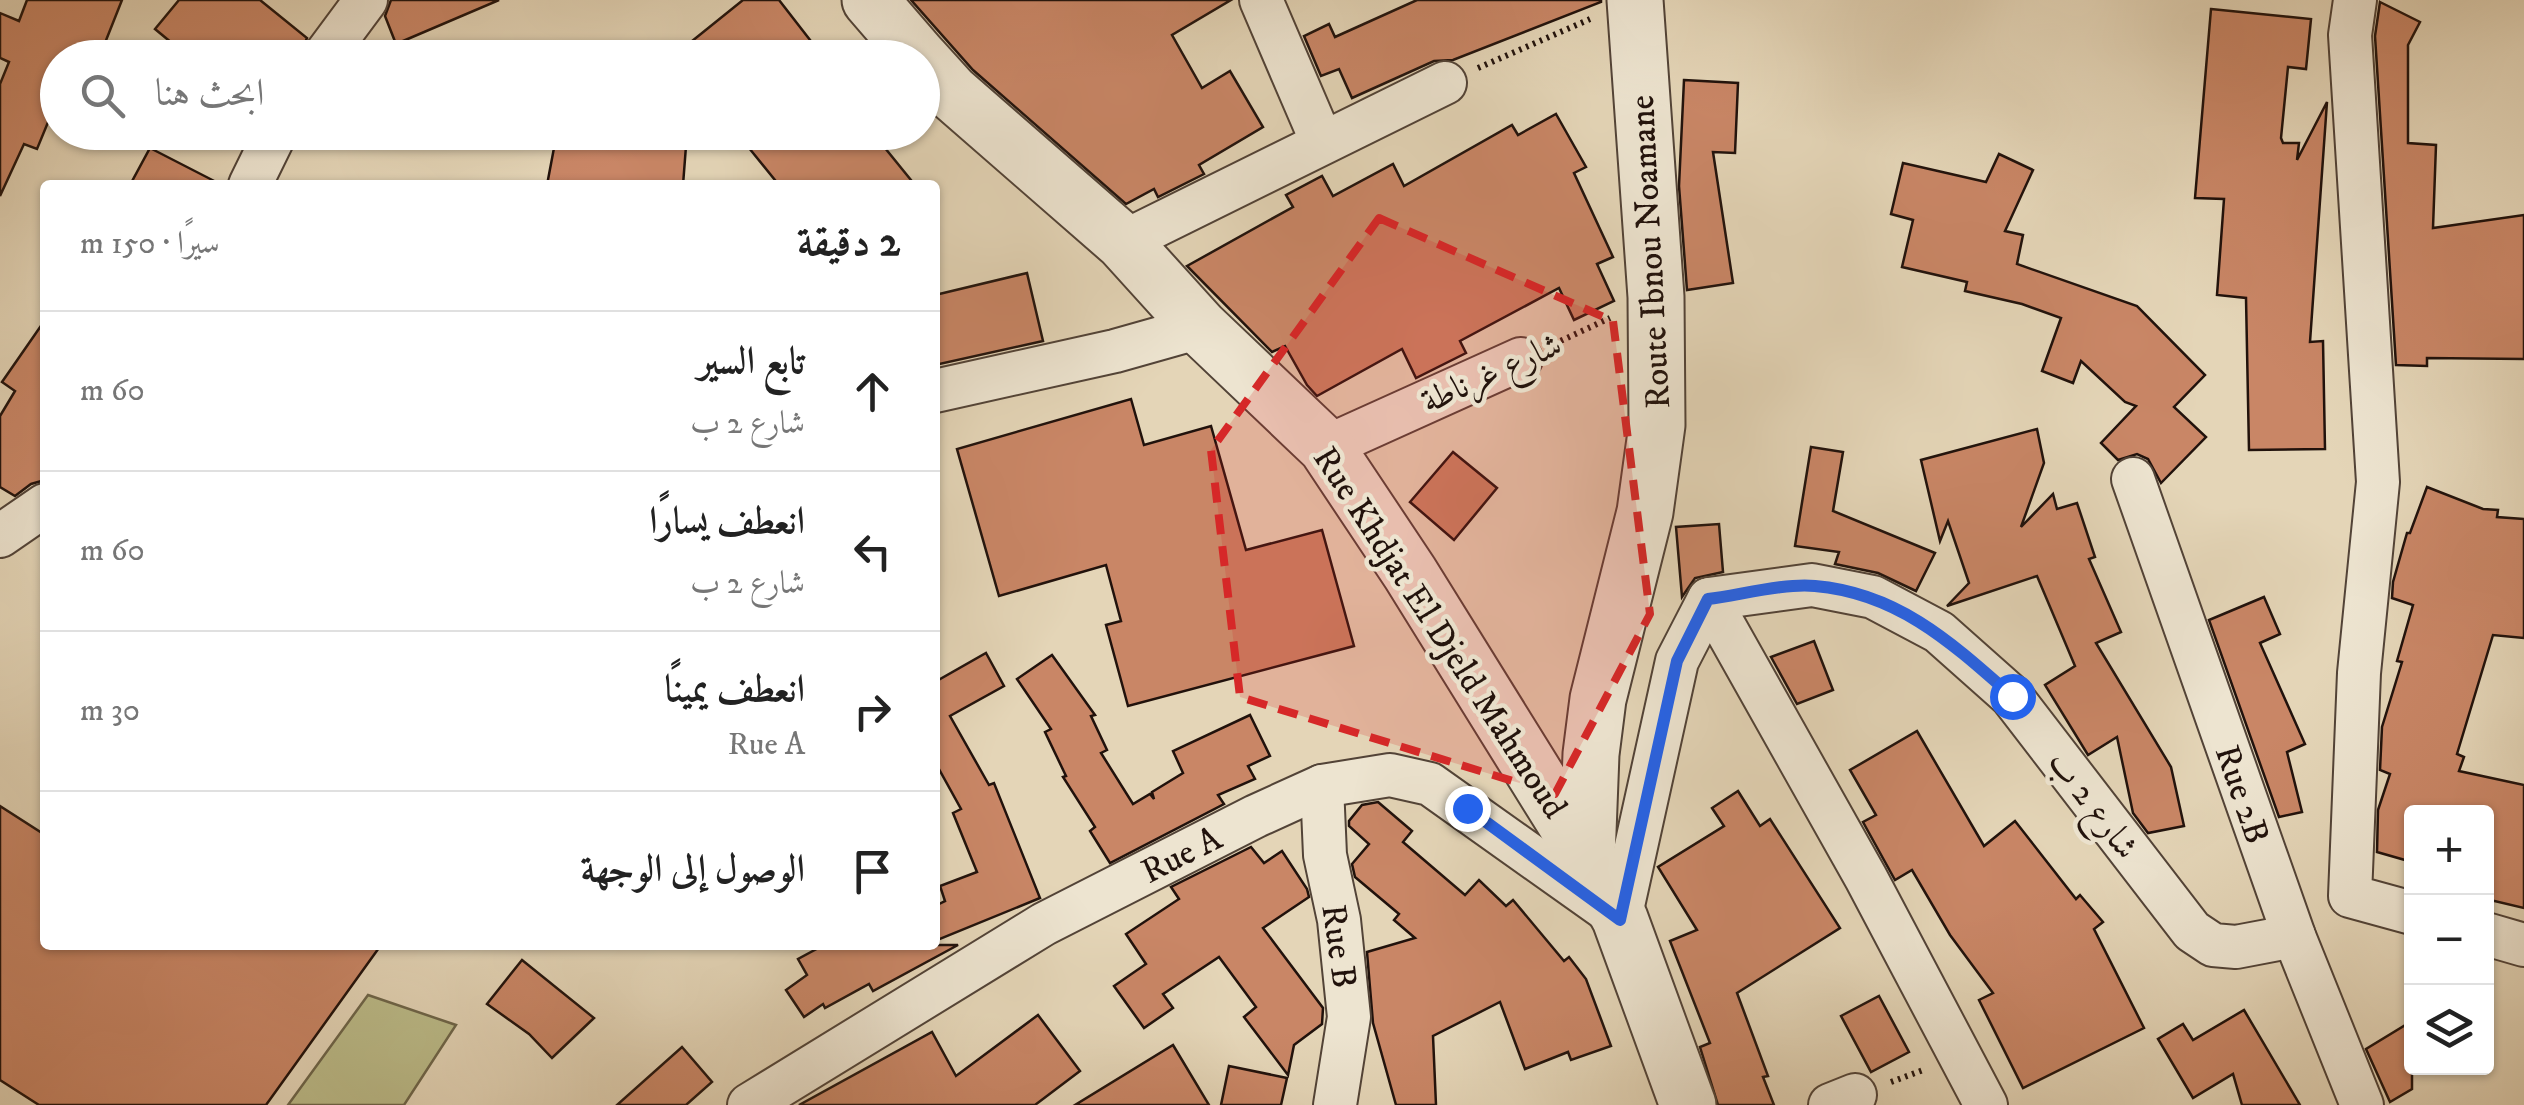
<!DOCTYPE html>
<html lang="ar">
<meta charset="utf-8">
<style>
:root{--surface:#fff;--page:#f6f6f6;--text:#222;--muted:#767676;--line:#e0e0e0}
body{margin:0;font-family:"IM FELL DW Pica",Amiri,serif;background:var(--page);color:var(--text);direction:rtl}
.controls{position:absolute;right:30px;bottom:30px;display:grid;overflow:hidden;border-radius:10px;box-shadow:0 2px 8px #0004}
.controls button{width:90px;height:90px;display:grid;place-items:center;padding:0;border:0;border-bottom:2px solid var(--line);background:var(--surface);color:var(--text);font:50px sans-serif}
.stop{position:absolute;width:30px;height:30px;margin:-22px;border:8px solid #2563eb;border-radius:50%;background:#fff}
.stop.end{background:#2563eb;border-color:#fff;box-shadow:0 2px 10px #0008}
.list{margin:0;padding:0;list-style:none}
h2{display:flex;justify-content:space-between;align-items:center;height:130px;margin:0;padding:0 40px;font-size:42px}
h2 small{font-size:32px;font-weight:400;color:var(--muted)}
.list li{display:grid;grid-template-columns:65px 1fr auto;gap:30px;align-items:center;box-sizing:border-box;height:160px;padding:0 40px;border-top:2px solid var(--line)}
.list b{display:block;font-size:38px;white-space:nowrap}
.list p{margin:0;font-size:32px;white-space:nowrap;color:var(--muted)}
.list em{font-size:32px;font-style:normal;color:var(--muted)}
.icon{flex:none;width:55px;height:55px;fill:none;stroke:currentColor;stroke-width:2;stroke-linecap:round;stroke-linejoin:round}
.map{position:relative;flex:none;width:2524px;height:1105px;overflow:hidden;direction:ltr}
.search{position:absolute;background:var(--surface);box-shadow:0 2px 8px #0004;left:40px;top:40px;width:900px;height:110px;display:flex;align-items:center;gap:25px;box-sizing:border-box;padding:0 35px;border-radius:55px;color:var(--muted);font-size:38px}
.panel{position:absolute;background:var(--surface);box-shadow:0 2px 8px #0004;left:40px;top:180px;width:900px;height:770px;border-radius:10px;direction:rtl}
.map>svg:first-child{display:block}
.green{fill:#bbbb89;stroke:#6e664a;stroke-width:2.5}
.building{fill:#c98666;stroke:#21120c;stroke-width:2.5}
.lines{fill:none;stroke-linecap:round;stroke-linejoin:round}
.minor-casing{stroke:#524337;stroke-width:46}
.tertiary-casing{stroke:#524337;stroke-width:59}
.path{stroke:#21120c;stroke-width:6;stroke-dasharray:2.5 5;stroke-linecap:butt}
.minor{stroke:#ede4d0;stroke-width:42}
.tertiary{stroke:#ede4d0;stroke-width:55}
.route{stroke:#2563eb;stroke-width:12}
.marked{fill:#d62828;fill-opacity:0.2;stroke:#d62828;stroke-width:8;stroke-dasharray:20 12;stroke-linejoin:round}
.labels{text-anchor:middle;stroke-width:9;stroke-linejoin:round;paint-order:stroke}
.street-label{font-size:35px;fill:#21120c;stroke:#ede4d0}
</style>
<div class="map">
<svg width="2524" height="1105" viewBox="0 0 2524 1105">
<rect width="100%" height="100%" fill="#e4d5b7"/>
<filter id="stains"><feTurbulence type="fractalNoise" baseFrequency=".002" numOctaves="4"/><feColorMatrix values="0 0 0 0 .2 0 0 0 0 .09 0 0 0 0 .02 0 0 0 .5 -.17"/></filter>
<radialGradient id="worn" r=".72"><stop offset=".6" stop-color="#630" stop-opacity="0"/><stop offset="1" stop-color="#630" stop-opacity=".3"/></radialGradient>
<!-- green -->
<polygon class="green" points="368,995 456,1025 404,1105 288,1105"/>
<!-- building -->
<g class="building">
<polygon points="27,0 122,0 99,58 58,58 58,98 37,149 24,144 0,196 0,84 9,62 0,58 0,13 19,21"/>
<polygon points="179,0 260,0 307,38 298,58 190,58 155,29"/>
<polygon points="391,0 499,0 396,44 385,16"/>
<polygon points="743,0 779,0 824,58 671,58"/>
<polygon points="911,0 1231,0 1172,35 1202,88 1230,71 1263,127 1199,165 1204,174 1158,197 1154,189 1126,204 973,70"/>
<polygon points="1417,0 1601,0 1601,2 1453,60 1434,61 1352,98 1339,69 1321,76 1304,36 1329,24 1335,37"/>
<polygon points="2380,2 2420,22 2408,45 2408,143 2436,145 2433,228 2524,215 2524,359 2427,358 2427,366 2396,365 2375,36"/>
<polygon points="2211,9 2311,19 2306,69 2288,67 2281,138 2283,143 2299,143 2297,160 2327,102 2310,342 2323,341 2325,449 2249,450 2246,298 2217,295 2224,199 2195,198"/>
<polygon points="1684,80 1738,83 1735,153 1713,152 1733,283 1687,290 1679,186"/>
<polygon points="1556,114 1586,167 1574,173 1613,257 1597,264 1614,301 1574,320 1559,288 1460,341 1466,353 1416,378 1402,349 1317,396 1307,385 1285,346 1272,352 1187,266 1293,207 1286,195 1322,176 1333,196 1393,164 1404,186 1512,125 1518,135"/>
<polygon points="557,132 686,146 683,185 547,185"/>
<polygon points="769,132 872,132 915,185 779,185 749,148"/>
<polygon points="150,148 222,185 130,185"/>
<polygon points="1999,154 2033,170 2005,231 2023,235 2017,264 2137,306 2205,375 2174,407 2206,437 2161,483 2148,459 2137,454 2118,460 2101,443 2136,406 2125,402 2081,361 2073,383 2042,371 2061,318 2022,304 1965,291 1967,282 1902,267 1913,220 1891,214 1903,163 1986,182"/>
<polygon points="1027,273 1043,341 935,365 935,295"/>
<polygon points="45,320 45,480 31,484 15,496 0,487 0,416 15,391 2,382"/>
<polygon points="1131,399 1144,445 1211,426 1246,550 1322,530 1354,646 1128,706 1106,625 1121,621 1106,565 999,596 957,449"/>
<polygon points="2037,429 2044,463 2021,527 2053,494 2057,509 2077,503 2095,557 2089,559 2121,632 2096,643 2171,767 2184,826 2148,833 2133,813 2117,737 2088,755 2045,685 2075,666 2037,576 1947,606 1969,583 1948,521 1940,541 1921,460"/>
<polygon points="1811,447 1843,452 1833,511 1935,553 1916,591 1878,573 1835,564 1839,552 1795,546"/>
<polygon points="1453,452 1497,488 1454,540 1410,502"/>
<polygon points="2427,487 2483,509 2498,510 2497,517 2524,519 2524,638 2493,635 2457,754 2464,757 2459,771 2524,785 2524,908 2486,899 2486,812 2412,812 2412,862 2377,852 2378,810 2390,774 2380,770 2382,727 2402,662 2397,661 2413,605 2392,598 2393,582 2407,533 2410,533"/>
<polygon points="1719,524 1723,572 1695,578 1682,597 1676,527"/>
<polygon points="2264,597 2280,634 2260,643 2305,744 2287,752 2302,812 2279,817 2209,620"/>
<polygon points="1814,641 1833,690 1797,704 1771,657"/>
<polygon points="986,653 1004,686 950,716 989,785 994,783 1040,898 935,941 935,906 945,901 940,886 977,872 953,813 961,809 935,762 935,682"/>
<polygon points="1052,655 1095,715 1091,716 1107,750 1101,753 1133,804 1150,794 1154,799 1152,792 1183,773 1173,751 1250,715 1270,756 1248,766 1255,779 1218,795 1224,804 1110,863 1090,831 1095,827 1063,777 1066,776 1045,732 1051,729 1017,679"/>
<polygon points="1917,731 1984,846 2015,821 2076,899 2080,895 2103,922 2094,929 2144,1028 2023,1088 1979,1000 1993,993 1950,935 1912,870 1895,880 1863,822 1876,815 1850,770"/>
<polygon points="1738,791 1760,826 1770,819 1840,928 1737,993 1768,1076 1763,1077 1774,1105 1718,1105 1700,1047 1710,1043 1670,941 1697,930 1658,867 1724,826 1712,808"/>
<polygon points="1378,802 1412,831 1403,842 1465,895 1479,880 1506,906 1513,900 1564,961 1569,957 1586,979 1611,1046 1571,1060 1568,1052 1525,1069 1500,1002 1433,1036 1436,1105 1396,1105 1373,1023 1367,952 1415,938 1394,920 1399,914 1355,877 1352,864 1369,844 1349,826 1349,821 1362,805"/>
<polygon points="0,806 45,835 45,945 381,945 266,1105 39,1105 0,1080"/>
<polygon points="1251,847 1264,863 1282,851 1307,889 1309,897 1263,928 1323,1008 1322,1024 1294,1045 1288,1075 1244,1017 1256,1007 1219,957 1163,994 1173,1008 1144,1028 1114,986 1146,964 1126,934 1179,899 1171,887"/>
<polygon points="824,945 958,945 873,991 869,984 825,1008 823,1004 804,1017 786,990 807,975 798,959"/>
<polygon points="522,960 594,1018 552,1058 529,1034 487,1004"/>
<polygon points="1879,996 1909,1052 1871,1072 1841,1016"/>
<polygon points="2244,1010 2300,1105 2242,1105 2233,1074 2193,1098 2158,1039 2183,1024 2193,1040"/>
<polygon points="1038,1015 1080,1071 1035,1105 799,1105 932,1032 956,1076"/>
<polygon points="2412,1021 2412,1089 2390,1102 2366,1049"/>
<polygon points="1173,1045 1209,1105 1075,1105"/>
<polygon points="682,1047 712,1082 686,1105 617,1105"/>
<polygon points="1229,1066 1287,1078 1281,1105 1221,1105"/>
</g>
<g class="lines">
<defs>
<g id="minor">
<polyline points="1261,0 1322,142"/>
<polyline points="2355,0 2350,35 2378,482 2359,673 2350,896 2412,913"/>
<polyline points="323,58 366,0"/>
<polyline points="250,185 276,132"/>
<polyline points="1123,242 1445,83"/>
<polyline points="935,391 1115,351 1200,327"/>
<polyline points="1326,447 1521,359"/>
<polyline points="2133,479 2294,936 2362,1105"/>
<polyline points="0,536 45,505"/>
<polyline points="1709,599 1866,878 1986,1105"/>
<polyline points="1322,786 1325,855 1339,920 1349,1017 1335,1105"/>
<polyline points="2486,934 2524,945"/>
<polyline points="749,1105 1044,924 1256,816 1322,786 1390,775 1430,784 1620,919 1677,661 1709,599 1812,585 1873,597 1939,632 2011,696 2192,931 2213,945 2236,947 2294,936"/>
<polyline points="1830,1105 1855,1095"/>
</g>
<g id="tertiary">
<polyline points="870,0 920,58"/>
<polyline points="922,60 951,92 1123,242 1200,327 1326,447 1410,573 1587,858 1620,919 1688,1105"/>
<polyline points="1587,858 1591,754 1598,699 1645,512 1657,425 1656,297 1635,0"/>
</g>
</defs>
<!-- minor casing -->
<use href="#minor" class="minor-casing"/>
<!-- tertiary casing -->
<use href="#tertiary" class="tertiary-casing"/>
<!-- path -->
<g class="path">
<polyline points="1478,68 1590,19"/>
<polyline points="1554,344 1610,318"/>
<polyline points="1891,1082 1926,1069"/>
</g>
<!-- minor -->
<use href="#minor" class="minor"/>
<!-- tertiary -->
<use href="#tertiary" class="tertiary"/>
</g>
<g class="lines">
<!-- route -->
<path class="route" d="M1467 808 1620 920 1677 661 1708 599C1740 595 1784 583 1815 586 1898 593 1952 643 2012 696"/>
</g>
<!-- marked area -->
<path class="marked" d="M1379 218 1613 321 1650 614 1555 794 1240 697 1211 450Z"/>
<g class="labels">
<!-- street labels -->
<g class="street-label">
<text transform="translate(1649 252) rotate(-93)" y="12">Route Ibnou Noamane</text>
<text transform="translate(1491 372) rotate(-24)" y="12">شارع غرناطة</text>
<text transform="translate(1441 632) rotate(57)" y="12">Rue Khdjat El Djeld Mahmoud</text>
<text transform="translate(2243 794) rotate(71)" y="12">Rue 2B</text>
<text transform="translate(2094 804) rotate(53)" y="12">شارع 2 ب</text>
<text transform="translate(1181 854) rotate(-27)" y="12">Rue A</text>
<text transform="translate(1340 946) rotate(82)" y="12">Rue B</text>
</g>
</g>
<rect width="100%" height="100%" filter="url(#stains)"/>
<rect width="100%" height="100%" fill="url(#worn)"/>
</svg>
<div class="controls">
<button>+</button>
<button>−</button>
<button><svg class="icon" aria-label="layers" viewBox="0 0 24 24"><path d="M12 4l9 5-9 5-9-5zM3 14l9 5 9-5"/></svg></button>
</div>
<div class="stop" style="left:2012px;top:696px"></div>
<div class="stop end" style="left:1467px;top:808px"></div>
<div class="search"><svg class="icon" aria-label="search" viewBox="0 0 24 24"><circle cx="10" cy="10" r="6"/><path d="M15 15l6 6"/></svg>ابحث هنا</div>
<section class="panel">
<h2>2 دقيقة<small>سيرًا · 150 m</small></h2>
<ul class="list">
<li><svg class="icon" aria-label="ahead" viewBox="0 0 24 24"><path d="M12 20V5M6 11l6-6 6 6"/></svg><div><b>تابع السير</b><p>شارع 2 ب</p></div><em>60 m</em></li>
<li><svg class="icon" aria-label="left" viewBox="0 0 24 24"><path d="M17 20v-9H6M10 6l-5 5 5 5"/></svg><div><b>انعطف يسارًا</b><p>شارع 2 ب</p></div><em>60 m</em></li>
<li><svg class="icon" aria-label="right" viewBox="0 0 24 24"><path d="M7 20v-9h11M14 6l5 5-5 5"/></svg><div><b>انعطف يمينًا</b><p>Rue A</p></div><em>30 m</em></li>
<li><svg class="icon" aria-label="arrive" viewBox="0 0 24 24"><path d="M6 21V4h12l-3 4 3 4H6"/></svg><div><b>الوصول إلى الوجهة</b></div></li>
</ul>
</section>
</div>
